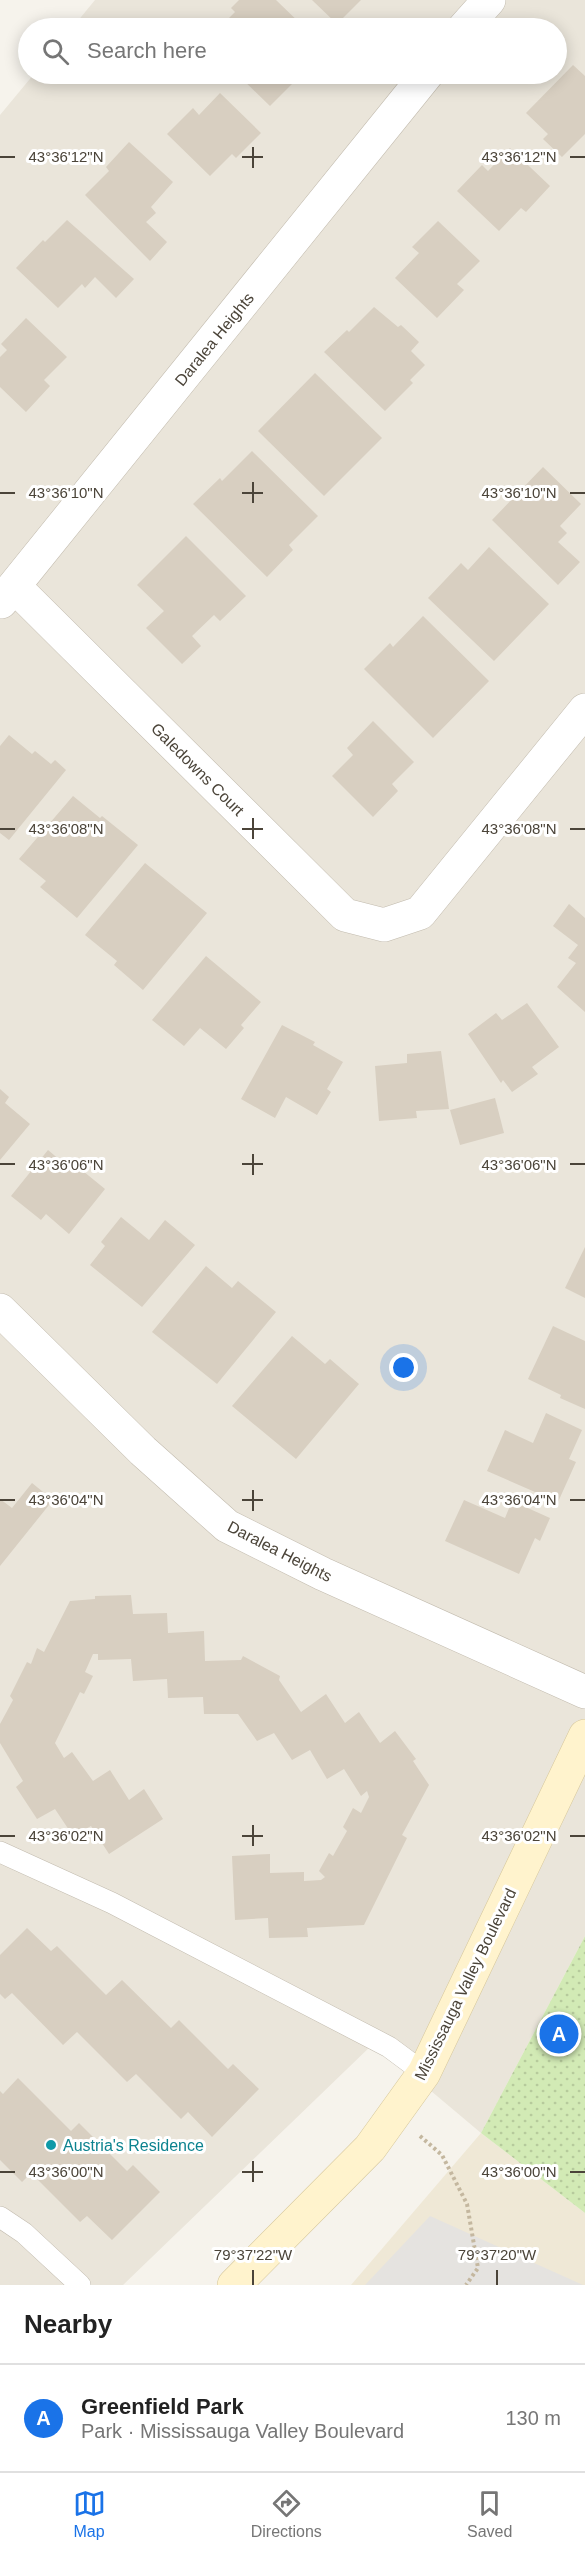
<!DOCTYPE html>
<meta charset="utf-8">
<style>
:root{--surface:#fff;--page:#f2f2f2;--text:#222;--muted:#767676;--line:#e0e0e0;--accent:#1a73e8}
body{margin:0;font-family:Helvetica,sans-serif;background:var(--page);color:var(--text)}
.you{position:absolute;left:404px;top:1368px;width:21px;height:21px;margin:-15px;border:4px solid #fff;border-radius:50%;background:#1a73e8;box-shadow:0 0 0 9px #1a73e833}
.badge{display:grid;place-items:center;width:39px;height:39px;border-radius:50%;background:var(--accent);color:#fff;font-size:20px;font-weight:700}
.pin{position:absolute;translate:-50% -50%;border:3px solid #fff;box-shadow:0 2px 6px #0006}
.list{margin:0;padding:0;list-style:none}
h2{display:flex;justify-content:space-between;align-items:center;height:78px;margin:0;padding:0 24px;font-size:26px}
h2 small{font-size:20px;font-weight:400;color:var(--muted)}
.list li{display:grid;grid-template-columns:39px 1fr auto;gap:18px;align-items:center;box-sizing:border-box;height:108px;padding:0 24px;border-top:2px solid var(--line)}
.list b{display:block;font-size:22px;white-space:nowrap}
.list p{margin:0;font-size:20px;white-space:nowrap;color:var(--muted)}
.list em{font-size:20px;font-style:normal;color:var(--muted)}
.icon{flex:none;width:33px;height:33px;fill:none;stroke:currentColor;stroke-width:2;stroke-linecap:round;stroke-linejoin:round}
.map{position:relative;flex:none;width:585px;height:2285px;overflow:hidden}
.search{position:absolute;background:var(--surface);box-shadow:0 3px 15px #0003;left:18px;right:18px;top:18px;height:66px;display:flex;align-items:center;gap:15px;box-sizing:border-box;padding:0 21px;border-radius:33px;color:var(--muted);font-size:22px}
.sheet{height:186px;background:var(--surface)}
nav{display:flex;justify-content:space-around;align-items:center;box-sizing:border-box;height:84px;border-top:2px solid var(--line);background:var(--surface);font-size:16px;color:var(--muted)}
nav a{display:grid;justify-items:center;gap:3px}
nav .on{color:var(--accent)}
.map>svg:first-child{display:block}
.residential{fill:#eae5da}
.education{fill:#efe8d6}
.park{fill:url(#park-dots)}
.parking{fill:#e5e3e0}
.building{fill:#d8cfc1}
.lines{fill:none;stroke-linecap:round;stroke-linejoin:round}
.lane-casing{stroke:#c2bbae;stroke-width:22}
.street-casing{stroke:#c2bbae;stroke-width:34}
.secondary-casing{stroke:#d6c79b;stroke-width:34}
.path{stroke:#c4b79f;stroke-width:4;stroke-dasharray:3 3;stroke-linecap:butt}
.lane{stroke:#fff;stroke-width:21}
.street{stroke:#fff;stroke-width:33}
.secondary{stroke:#fff3cd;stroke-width:33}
.ticks{fill:none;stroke:#4b4439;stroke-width:2}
.culture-dot{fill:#0f9aa8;stroke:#fff;stroke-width:2}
.labels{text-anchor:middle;stroke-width:6;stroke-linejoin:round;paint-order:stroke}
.street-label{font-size:16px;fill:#4b4439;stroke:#fff}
.culture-label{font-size:16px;fill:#0d838f;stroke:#fff;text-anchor:start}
.ticks-label{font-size:15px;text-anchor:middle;fill:#4b4439;stroke:#fff;stroke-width:6;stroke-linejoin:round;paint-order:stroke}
</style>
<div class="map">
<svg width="585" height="2285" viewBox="0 0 585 2285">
<defs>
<pattern id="park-dots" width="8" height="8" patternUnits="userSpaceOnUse" patternTransform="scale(1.5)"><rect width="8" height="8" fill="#d2eab5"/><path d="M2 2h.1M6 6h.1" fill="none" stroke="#b6ca9c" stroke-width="1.8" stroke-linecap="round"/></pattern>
</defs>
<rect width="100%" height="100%" fill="#f6f3ec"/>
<!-- residential -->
<polygon class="residential" points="95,0 585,0 585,1936 481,2133 374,2043 123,2285 0,2285 0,115 34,74 556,74 556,28 72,28"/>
<!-- education -->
<polygon class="education" points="481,2133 585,2213 585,2285 351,2285"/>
<!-- park -->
<polygon class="park" points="585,1936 585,2213 481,2133"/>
<!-- parking -->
<polygon class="parking" points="430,2216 583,2285 365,2285"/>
<!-- building -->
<g class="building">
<polygon points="239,0 276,0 305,28 219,28 235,12 231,8"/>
<polygon points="312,0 361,0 337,24"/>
<polygon points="573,65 585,76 585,134 562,157 543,139 548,134 526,113"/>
<polygon points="237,74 302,74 270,106"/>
<polygon points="220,93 261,133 236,158 232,154 210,176 167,134 193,108 199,115"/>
<polygon points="129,142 173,182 151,207 156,213 146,222 167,242 150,261 85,195 109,171 106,167"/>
<polygon points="510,148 550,186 526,212 521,208 499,231 457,191 482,165 488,171"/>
<polygon points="67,220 134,279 116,298 95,277 85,288 82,284 58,308 16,268 43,240 45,242"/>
<polygon points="438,221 480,261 457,284 464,290 437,318 395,278 419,253 412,247"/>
<polygon points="374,307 398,327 401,325 419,342 411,351 425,365 410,380 413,383 385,411 324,352 347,330 349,332"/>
<polygon points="26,318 67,357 44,380 50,386 26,412 0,387 0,357 7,350 1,344"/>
<polygon points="315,373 382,438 324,496 258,431"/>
<polygon points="252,451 318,516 289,545 293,550 267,577 193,504 220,478 222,481"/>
<polygon points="543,467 581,504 560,526 567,533 558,542 580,562 558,585 492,520"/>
<polygon points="186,536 246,596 220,621 214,615 192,636 201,646 182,664 146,628 164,611 137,585"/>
<polygon points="489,547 549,604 494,661 428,598 461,563 468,570"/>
<polygon points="423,616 489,681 433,738 364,669 390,643 393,647"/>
<polygon points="373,721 414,762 392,784 398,791 373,817 332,776 353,755 347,748"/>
<polygon points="9,735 32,754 35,751 51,764 55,760 66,770 9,840 0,833 0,746"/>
<polygon points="73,796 100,818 102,816 138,845 77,918 40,887 46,881 19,859"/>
<polygon points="145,863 207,913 143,990 114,965 117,961 85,935"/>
<polygon points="569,904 585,918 585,1012 557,987 576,963 568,958 578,945 553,926"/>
<polygon points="206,956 261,1002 241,1025 244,1028 226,1049 200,1028 184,1046 152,1020"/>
<polygon points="527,1003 559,1047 532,1067 538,1074 512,1092 503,1080 501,1083 468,1034 496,1013 502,1020"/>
<polygon points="282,1025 315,1042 313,1045 343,1062 327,1089 331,1092 317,1115 286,1097 275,1118 241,1099"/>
<polygon points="441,1051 449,1109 416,1111 417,1118 379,1121 375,1066 407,1063 407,1054"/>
<polygon points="0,1089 9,1097 5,1103 30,1124 0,1160"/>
<polygon points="495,1098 504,1133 460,1145 450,1110"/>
<polygon points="48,1150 74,1172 78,1167 105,1189 69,1234 46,1214 41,1220 11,1196"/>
<polygon points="121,1217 149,1240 165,1220 195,1245 142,1307 90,1265 105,1246 101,1242"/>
<polygon points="585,1247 585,1298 565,1288"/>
<polygon points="206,1266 232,1288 238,1281 276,1312 217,1384 152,1332"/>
<polygon points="553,1326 585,1341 585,1409 560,1398 561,1395 528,1379"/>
<polygon points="292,1336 325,1364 330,1359 359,1384 296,1459 232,1406"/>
<polygon points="546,1413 582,1430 569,1459 576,1462 558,1502 487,1471 505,1430 533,1443"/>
<polygon points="32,1483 53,1500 0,1566 0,1499 12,1508"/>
<polygon points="464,1500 505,1518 512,1501 550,1518 540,1541 535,1538 519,1574 445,1541"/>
<polygon points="131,1595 133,1614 167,1613 168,1633 204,1631 205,1661 241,1660 243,1656 280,1676 279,1680 301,1712 326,1694 345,1723 359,1712 380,1743 395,1731 416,1759 413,1761 429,1785 402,1835 407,1838 364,1925 307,1928 308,1937 269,1938 268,1918 235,1920 232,1856 270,1854 270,1873 304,1872 304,1881 321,1880 325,1877 319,1871 329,1853 333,1856 347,1831 343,1827 353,1808 361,1813 369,1797 367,1791 361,1796 344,1769 327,1779 310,1750 292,1760 274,1733 257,1741 238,1714 204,1714 203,1697 168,1698 167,1679 133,1681 131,1659 98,1660 98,1654 93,1654 85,1672 93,1676 84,1694 80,1692 55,1743 64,1758 72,1752 93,1781 110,1770 129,1800 144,1789 163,1819 109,1854 91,1826 73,1836 55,1809 37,1819 16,1787 23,1781 0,1743 0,1724 13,1700 10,1696 27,1662 31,1664 37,1648 44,1652 70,1601 95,1599 95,1596"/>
<polygon points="27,1928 51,1951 57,1946 106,1995 122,1980 171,2028 179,2020 228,2069 233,2064 259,2089 212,2137 188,2112 181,2119 136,2074 127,2082 77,2032 63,2045 12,1993 5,1999 0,1994 0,1955"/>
<polygon points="18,2078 71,2131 79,2123 127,2171 133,2165 160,2192 112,2240 87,2216 80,2222 31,2173 22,2182 0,2160 0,2091 3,2094"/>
</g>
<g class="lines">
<defs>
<g id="lane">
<polyline points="0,1852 112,1903 389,2047 424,2073"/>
<polyline points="0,2217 24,2233 80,2285"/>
</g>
<g id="street">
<polyline points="464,28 489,0"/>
<polyline points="15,587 345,915 384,925 420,913 585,710"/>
<polyline points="1,602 427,74"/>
<polyline points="0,1310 143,1451 227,1526 323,1574 585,1692"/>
</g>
<polyline id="secondary" points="234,2285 370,2148 424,2073 585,1736"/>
</defs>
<!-- lane casing -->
<use href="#lane" class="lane-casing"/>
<!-- street casing -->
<use href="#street" class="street-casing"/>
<!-- secondary casing -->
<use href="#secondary" class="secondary-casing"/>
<!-- path -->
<polyline class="path" points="420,2136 442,2155 467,2204 478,2268 466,2285"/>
<!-- lane -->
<use href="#lane" class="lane"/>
<!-- street -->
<use href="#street" class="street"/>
<!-- secondary -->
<use href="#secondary" class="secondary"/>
</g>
<!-- ticks -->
<path class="ticks" d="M253 147V168M0 157H15M242 157H263M570 157H585M253 482V503M0 493H15M242 493H263M570 493H585M253 818V839M0 829H15M242 829H263M570 829H585M253 1154V1175M0 1164H15M242 1164H263M570 1164H585M253 1490V1511M0 1500H15M242 1500H263M570 1500H585M253 1825V1846M0 1836H15M242 1836H263M570 1836H585M253 2161V2182M0 2172H15M242 2172H263M570 2172H585M253 2270V2285M497 2270V2285"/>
<!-- markers -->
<circle class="culture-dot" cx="51" cy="2145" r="6"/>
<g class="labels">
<!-- street labels -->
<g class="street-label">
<text transform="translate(214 339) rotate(-51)" y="6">Daralea Heights</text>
<text transform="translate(198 769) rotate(45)" y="6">Galedowns Court</text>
<text transform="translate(280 1551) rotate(27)" y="6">Daralea Heights</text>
<text transform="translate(465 1984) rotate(-64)" y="6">Mississauga Valley Boulevard</text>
</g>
<!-- culture labels -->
<g class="culture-label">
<text x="63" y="2151">Austria's Residence</text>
</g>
</g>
<g class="ticks-label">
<text x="66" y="162">43°36'12"N</text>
<text x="519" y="162">43°36'12"N</text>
<text x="66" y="498">43°36'10"N</text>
<text x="519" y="498">43°36'10"N</text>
<text x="66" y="834">43°36'08"N</text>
<text x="519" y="834">43°36'08"N</text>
<text x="66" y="1170">43°36'06"N</text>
<text x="519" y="1170">43°36'06"N</text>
<text x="66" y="1505">43°36'04"N</text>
<text x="519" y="1505">43°36'04"N</text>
<text x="66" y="1841">43°36'02"N</text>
<text x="519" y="1841">43°36'02"N</text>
<text x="66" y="2177">43°36'00"N</text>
<text x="519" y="2177">43°36'00"N</text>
<text x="253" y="2260">79°37'22"W</text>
<text x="497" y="2260">79°37'20"W</text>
</g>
</svg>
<div class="you"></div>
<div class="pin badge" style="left:559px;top:2034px">A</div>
<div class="search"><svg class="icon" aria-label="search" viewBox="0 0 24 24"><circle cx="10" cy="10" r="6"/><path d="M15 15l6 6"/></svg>Search here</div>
</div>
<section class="sheet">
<h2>Nearby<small></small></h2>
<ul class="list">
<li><span class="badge">A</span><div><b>Greenfield Park</b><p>Park · Mississauga Valley Boulevard</p></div><em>130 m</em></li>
</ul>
</section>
<nav>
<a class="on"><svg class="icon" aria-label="map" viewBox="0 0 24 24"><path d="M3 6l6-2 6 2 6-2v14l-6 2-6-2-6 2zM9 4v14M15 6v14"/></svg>Map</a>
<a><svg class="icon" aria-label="directions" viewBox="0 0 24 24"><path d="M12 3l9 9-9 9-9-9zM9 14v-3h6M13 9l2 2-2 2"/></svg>Directions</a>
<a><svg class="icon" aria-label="saved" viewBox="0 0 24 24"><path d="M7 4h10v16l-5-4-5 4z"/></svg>Saved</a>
</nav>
